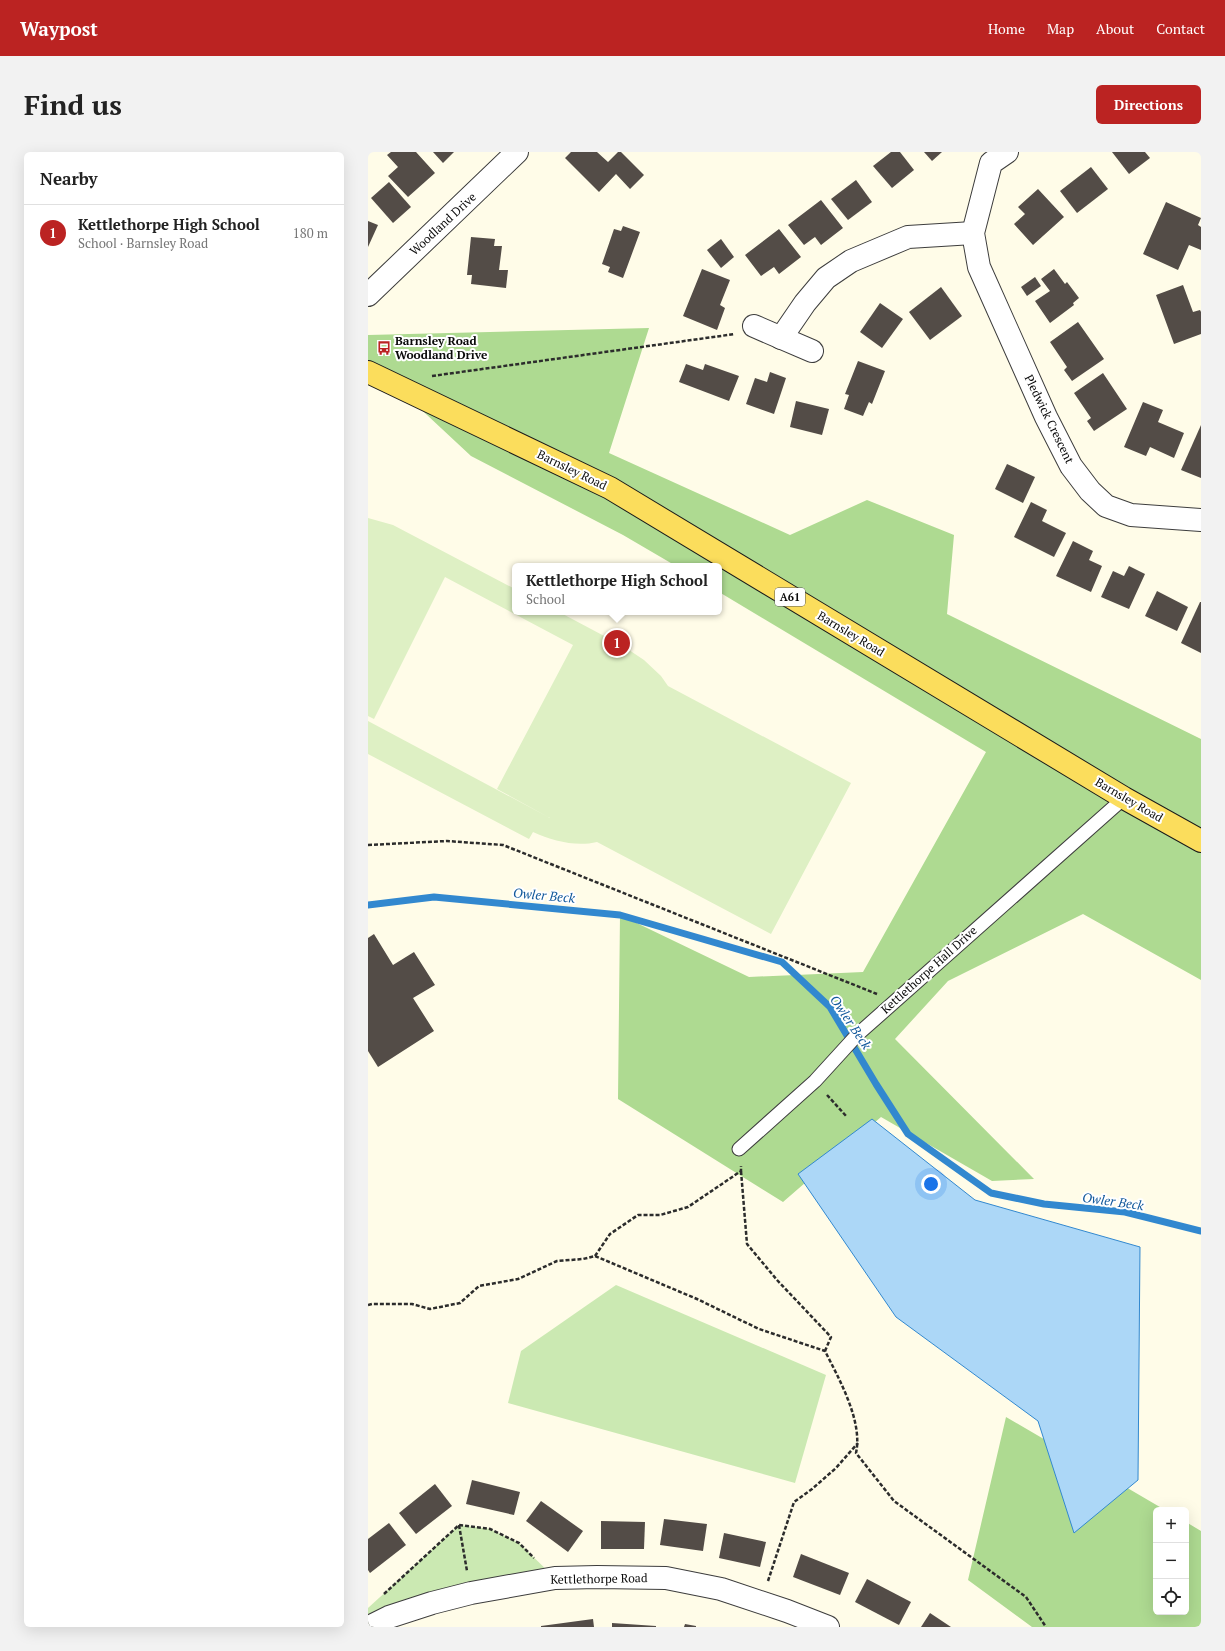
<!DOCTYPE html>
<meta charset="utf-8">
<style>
:root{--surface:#fff;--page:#f2f2f2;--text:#222;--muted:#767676;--line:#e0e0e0;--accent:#bb2322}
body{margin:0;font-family:"PT Serif",serif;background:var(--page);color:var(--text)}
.controls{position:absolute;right:12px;bottom:12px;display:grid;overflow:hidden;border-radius:6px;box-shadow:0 4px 16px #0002}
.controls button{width:36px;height:36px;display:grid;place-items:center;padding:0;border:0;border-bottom:1px solid var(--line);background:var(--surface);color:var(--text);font:20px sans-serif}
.you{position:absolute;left:563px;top:1032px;width:14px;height:14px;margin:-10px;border:3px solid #fff;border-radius:50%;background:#1a73e8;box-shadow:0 0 0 6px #1a73e833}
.badge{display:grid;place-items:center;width:26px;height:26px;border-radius:50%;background:var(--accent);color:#fff;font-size:13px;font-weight:700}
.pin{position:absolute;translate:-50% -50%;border:2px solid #fff;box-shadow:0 1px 4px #0006}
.popup{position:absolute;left:144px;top:411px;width:210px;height:52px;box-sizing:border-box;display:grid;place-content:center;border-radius:6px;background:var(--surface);filter:drop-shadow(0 1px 3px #0005);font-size:13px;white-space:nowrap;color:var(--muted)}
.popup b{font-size:15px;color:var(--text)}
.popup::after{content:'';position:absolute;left:50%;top:100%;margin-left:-8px;border:8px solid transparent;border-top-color:var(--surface)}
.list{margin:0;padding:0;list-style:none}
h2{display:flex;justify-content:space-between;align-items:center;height:52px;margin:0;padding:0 16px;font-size:17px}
h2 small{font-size:13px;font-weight:400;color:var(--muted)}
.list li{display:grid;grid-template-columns:26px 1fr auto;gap:12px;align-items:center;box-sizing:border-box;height:56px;padding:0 16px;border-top:1px solid var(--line)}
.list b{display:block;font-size:15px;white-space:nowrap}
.list p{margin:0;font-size:13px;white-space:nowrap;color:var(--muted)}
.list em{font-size:13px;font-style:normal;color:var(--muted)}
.icon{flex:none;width:22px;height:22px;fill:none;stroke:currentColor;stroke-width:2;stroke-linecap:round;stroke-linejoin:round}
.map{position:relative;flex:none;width:833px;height:1475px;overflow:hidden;border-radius:6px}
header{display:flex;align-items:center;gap:24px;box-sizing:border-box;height:56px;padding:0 20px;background:var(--accent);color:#fff}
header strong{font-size:19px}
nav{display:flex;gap:22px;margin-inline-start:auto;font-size:14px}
.intro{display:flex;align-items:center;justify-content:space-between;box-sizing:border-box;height:96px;padding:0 24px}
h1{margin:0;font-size:28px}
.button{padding:10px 18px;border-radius:6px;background:var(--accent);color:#fff;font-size:14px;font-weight:700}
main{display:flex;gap:24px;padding:0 24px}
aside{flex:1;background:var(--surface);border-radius:6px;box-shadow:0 4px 16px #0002}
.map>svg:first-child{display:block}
.green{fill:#cbe9b2}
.forest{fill:#aeda91}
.pitch{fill:#def0c4}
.water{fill:#acd7f7;stroke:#3288cf}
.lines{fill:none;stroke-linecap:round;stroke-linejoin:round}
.stream{stroke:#3288cf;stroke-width:7}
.building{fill:#534c47}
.lane-casing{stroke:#3d3d3d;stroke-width:15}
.street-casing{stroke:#3d3d3d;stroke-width:24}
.primary-casing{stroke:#1b1b1b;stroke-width:24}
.path{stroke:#2c2c2c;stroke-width:2.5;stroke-dasharray:4 2;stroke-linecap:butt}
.lane{stroke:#fff;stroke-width:13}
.street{stroke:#fff;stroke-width:22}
.primary{stroke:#fbdd5c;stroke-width:22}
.labels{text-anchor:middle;stroke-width:4;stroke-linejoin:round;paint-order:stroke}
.shield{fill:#fff;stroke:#545454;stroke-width:1}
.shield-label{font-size:11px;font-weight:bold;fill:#0a0a0a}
.street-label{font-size:12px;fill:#0a0a0a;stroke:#fff}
.poi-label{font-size:12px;font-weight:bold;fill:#0a0a0a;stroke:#fff;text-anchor:start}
.water-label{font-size:13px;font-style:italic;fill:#13599c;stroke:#fff}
</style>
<header>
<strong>Waypost</strong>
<nav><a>Home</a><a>Map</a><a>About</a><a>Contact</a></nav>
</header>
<div class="intro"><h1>Find us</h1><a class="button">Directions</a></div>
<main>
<aside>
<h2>Nearby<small></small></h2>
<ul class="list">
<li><span class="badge">1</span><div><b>Kettlethorpe High School</b><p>School · Barnsley Road</p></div><em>180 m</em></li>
</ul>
</aside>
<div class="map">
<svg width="833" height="1475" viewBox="0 0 833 1475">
<rect width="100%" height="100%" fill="#fffce8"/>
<!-- green -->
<g class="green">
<polygon points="248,1133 458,1223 427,1331 140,1251 153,1199"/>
<polygon points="91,1373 122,1377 151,1391 187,1426 0,1475 0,1456"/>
</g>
<!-- forest -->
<g class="forest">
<polygon points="281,176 241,301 422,383 499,348 586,383 579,462 833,587 833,828 715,762 580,829 527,887 666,1027 624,1029 513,965 415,1050 250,947 252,763 381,825 495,820 618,600 351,440 351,414 308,414 255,383 103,304 0,208 0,183"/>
<polygon points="638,1265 797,1358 788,1358 788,1460 818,1460 818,1370 833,1379 833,1475 664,1475 600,1428"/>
</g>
<!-- pitch -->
<path class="pitch" d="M0 366 25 373 147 437V460H191L255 494 276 508 293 524 300 534 483 631 403 782 229 690C208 695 185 689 165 680L161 687 0 602V569L182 666 129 637 205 493 77 425 6 567 0 564Z"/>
<!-- water -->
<polygon class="water" points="504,967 607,1048 772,1095 770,1328 706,1381 670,1269 528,1165 430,1022"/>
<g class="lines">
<!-- stream -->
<polyline class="stream" points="0,753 66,745 252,763 414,810 462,855 508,932 540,982 623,1041 676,1052 757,1060 833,1079"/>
</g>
<!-- building -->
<g class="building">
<polygon points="23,0 48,0 67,21 40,45 20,24 30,15 19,3"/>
<polygon points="65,0 86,0 75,11"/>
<polygon points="203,0 229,0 240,10 250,0 253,0 276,23 262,37 248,22 231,40 197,6"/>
<polygon points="523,0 532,0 546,18 524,36 505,14"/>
<polygon points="556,0 574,0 564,9"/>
<polygon points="744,0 777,0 782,6 761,22"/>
<polygon points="723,15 740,37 709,61 692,39"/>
<polygon points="488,28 504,50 480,68 463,47"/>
<polygon points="21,30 43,55 25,71 3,46"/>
<polygon points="670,37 696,65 665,93 646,72 657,62 650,55"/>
<polygon points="453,48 475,76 453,93 447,85 436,93 420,73"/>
<polygon points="798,50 833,66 830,73 833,75 833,98 821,93 810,118 775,102"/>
<polygon points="0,69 10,73 0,95"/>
<polygon points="255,74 272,80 255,126 240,120 242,115 234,112 246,77 253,79"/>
<polygon points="411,77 433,105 411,122 406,115 393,124 377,103"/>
<polygon points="103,85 127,87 126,94 134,94 131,118 140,118 138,136 103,132 104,123 99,123"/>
<polygon points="353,87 366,105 353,116 339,98"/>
<polygon points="334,117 362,128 352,153 357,156 349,178 315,164"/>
<polygon points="686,117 697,132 699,130 711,146 705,151 706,153 682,171 667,149 682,139 673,127"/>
<polygon points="667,125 673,134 659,144 653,135"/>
<polygon points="815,133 825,160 832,158 833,160 833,182 806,192 788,143"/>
<polygon points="573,135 594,164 562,188 541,160"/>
<polygon points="512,151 535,167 514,196 492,180"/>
<polygon points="710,170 736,207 704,229 696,218 699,215 682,190"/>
<polygon points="490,209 517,219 504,252 501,250 495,264 476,257 481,243 477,242"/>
<polygon points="318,212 335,218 337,212 371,224 361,249 311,230"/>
<polygon points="402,220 418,226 406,262 378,252 387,226 399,230"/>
<polygon points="735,221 759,257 726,279 719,269 723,266 706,241"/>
<polygon points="428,249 461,257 454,283 422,275"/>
<polygon points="775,250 795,258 790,270 816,281 806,306 782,295 778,304 756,295"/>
<polygon points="833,273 833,326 813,318"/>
<polygon points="639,312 667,325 655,351 627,337"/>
<polygon points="663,350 679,358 674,369 698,381 686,405 646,385"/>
<polygon points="705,389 725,399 721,408 734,414 723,440 688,424"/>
<polygon points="761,414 777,422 761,457 733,445 745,419 756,424"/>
<polygon points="789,439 820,455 809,479 777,464"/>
<polygon points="832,450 833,450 833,501 813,491"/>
<polygon points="6,782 25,813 46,800 67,833 45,846 66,879 10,915 0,899 0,786"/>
<polygon points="104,1328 152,1340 146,1363 98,1352"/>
<polygon points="67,1332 84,1354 48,1382 31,1361"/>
<polygon points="173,1349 215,1379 200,1400 158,1369"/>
<polygon points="296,1367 339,1372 335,1399 292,1393"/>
<polygon points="233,1369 277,1370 276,1397 233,1397"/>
<polygon points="21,1371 38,1393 2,1421 0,1418 0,1387"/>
<polygon points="356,1381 398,1390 392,1415 351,1406"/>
<polygon points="433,1402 481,1421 472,1443 425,1425"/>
<polygon points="499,1427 543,1450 531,1473 487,1450"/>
<polygon points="562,1461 583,1475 553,1475"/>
<polygon points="225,1467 226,1475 173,1475 173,1474"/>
<polygon points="244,1471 288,1474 288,1475 244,1475"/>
<polygon points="317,1472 328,1474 328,1475 316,1475"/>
</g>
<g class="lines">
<defs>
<polyline id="lane" points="371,997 447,929 489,883 756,646"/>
<g id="street">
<polyline points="639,0 623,11 605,81 611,115 678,265 703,314 722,339 738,354 763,363 833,368"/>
<polyline points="0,143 149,0"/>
<polyline points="386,174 444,199"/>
<polyline points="413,186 437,151 458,126 483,109 540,85 605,81"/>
<polyline points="1,1475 21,1465 64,1451 103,1441 187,1426 229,1425 298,1426 353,1437 419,1459 460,1475"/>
</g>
<polyline id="primary" points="0,220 242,336 756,646 833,689"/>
</defs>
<!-- lane casing -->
<use href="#lane" class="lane-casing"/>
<!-- street casing -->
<use href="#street" class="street-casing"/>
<!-- primary casing -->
<use href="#primary" class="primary-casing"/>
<!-- path -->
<g class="path">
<polyline points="64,224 367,182"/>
<polyline points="0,693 79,689 135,693 509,842"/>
<polyline points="459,943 479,965"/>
<polyline points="373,1019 379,1092 409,1128 463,1185 457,1199"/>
<polyline points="227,1104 242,1082 270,1063 292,1063 320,1055 373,1019 373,1014"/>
<path d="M0 1153 4 1152H44L62 1157 92 1151 111 1134 150 1127 189 1109 215 1107 227 1104 329 1147 391 1177 457 1199C471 1227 495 1269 488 1301L526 1349 658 1445 678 1475"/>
<polyline points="91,1373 99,1419"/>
<polyline points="400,1429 426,1350 444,1337 468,1316 490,1291"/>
<polyline points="16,1442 91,1373 122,1377 151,1391 166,1406"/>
</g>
<!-- lane -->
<use href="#lane" class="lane"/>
<!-- street -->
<use href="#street" class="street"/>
<!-- primary -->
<use href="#primary" class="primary"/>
</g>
<!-- icons -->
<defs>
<symbol id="bus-bare" viewBox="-9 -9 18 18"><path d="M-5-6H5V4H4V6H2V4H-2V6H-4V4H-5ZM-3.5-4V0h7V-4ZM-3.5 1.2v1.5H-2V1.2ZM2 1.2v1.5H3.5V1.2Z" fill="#bb2322" stroke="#fff" stroke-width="2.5" paint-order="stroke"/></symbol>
</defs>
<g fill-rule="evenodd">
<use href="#bus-bare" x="6" y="186" width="20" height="20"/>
</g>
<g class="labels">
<!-- shield labels -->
<rect class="shield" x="407" y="436" width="30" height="18" rx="3"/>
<g class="shield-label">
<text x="422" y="449">A61</text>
</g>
<!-- street labels -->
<g class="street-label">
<text transform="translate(75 72) rotate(-43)" y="4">Woodland Drive</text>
<text transform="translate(681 267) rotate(64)" y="4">Pledwick Crescent</text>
<text transform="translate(204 318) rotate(26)" y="4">Barnsley Road</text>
<text transform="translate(483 482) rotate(31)" y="4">Barnsley Road</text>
<text transform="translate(761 648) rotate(30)" y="4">Barnsley Road</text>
<text transform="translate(561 818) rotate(-42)" y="4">Kettlethorpe Hall Drive</text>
<text transform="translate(231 1427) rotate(-1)" y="4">Kettlethorpe Road</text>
</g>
<!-- poi labels -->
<g class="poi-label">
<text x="27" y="193">Barnsley Road<tspan x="27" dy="14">Woodland Drive</tspan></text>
</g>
<!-- water labels -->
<g class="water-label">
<text transform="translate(176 743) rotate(5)" y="5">Owler Beck</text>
<text transform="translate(483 870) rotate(56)" y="5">Owler Beck</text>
<text transform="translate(745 1049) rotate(8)" y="5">Owler Beck</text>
</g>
</g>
</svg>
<div class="controls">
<button>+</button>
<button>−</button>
<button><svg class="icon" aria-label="locate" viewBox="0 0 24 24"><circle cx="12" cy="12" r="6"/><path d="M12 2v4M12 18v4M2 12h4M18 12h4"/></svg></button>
</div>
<div class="you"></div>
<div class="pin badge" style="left:249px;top:491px">1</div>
<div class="popup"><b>Kettlethorpe High School</b>School</div>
</div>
</main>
